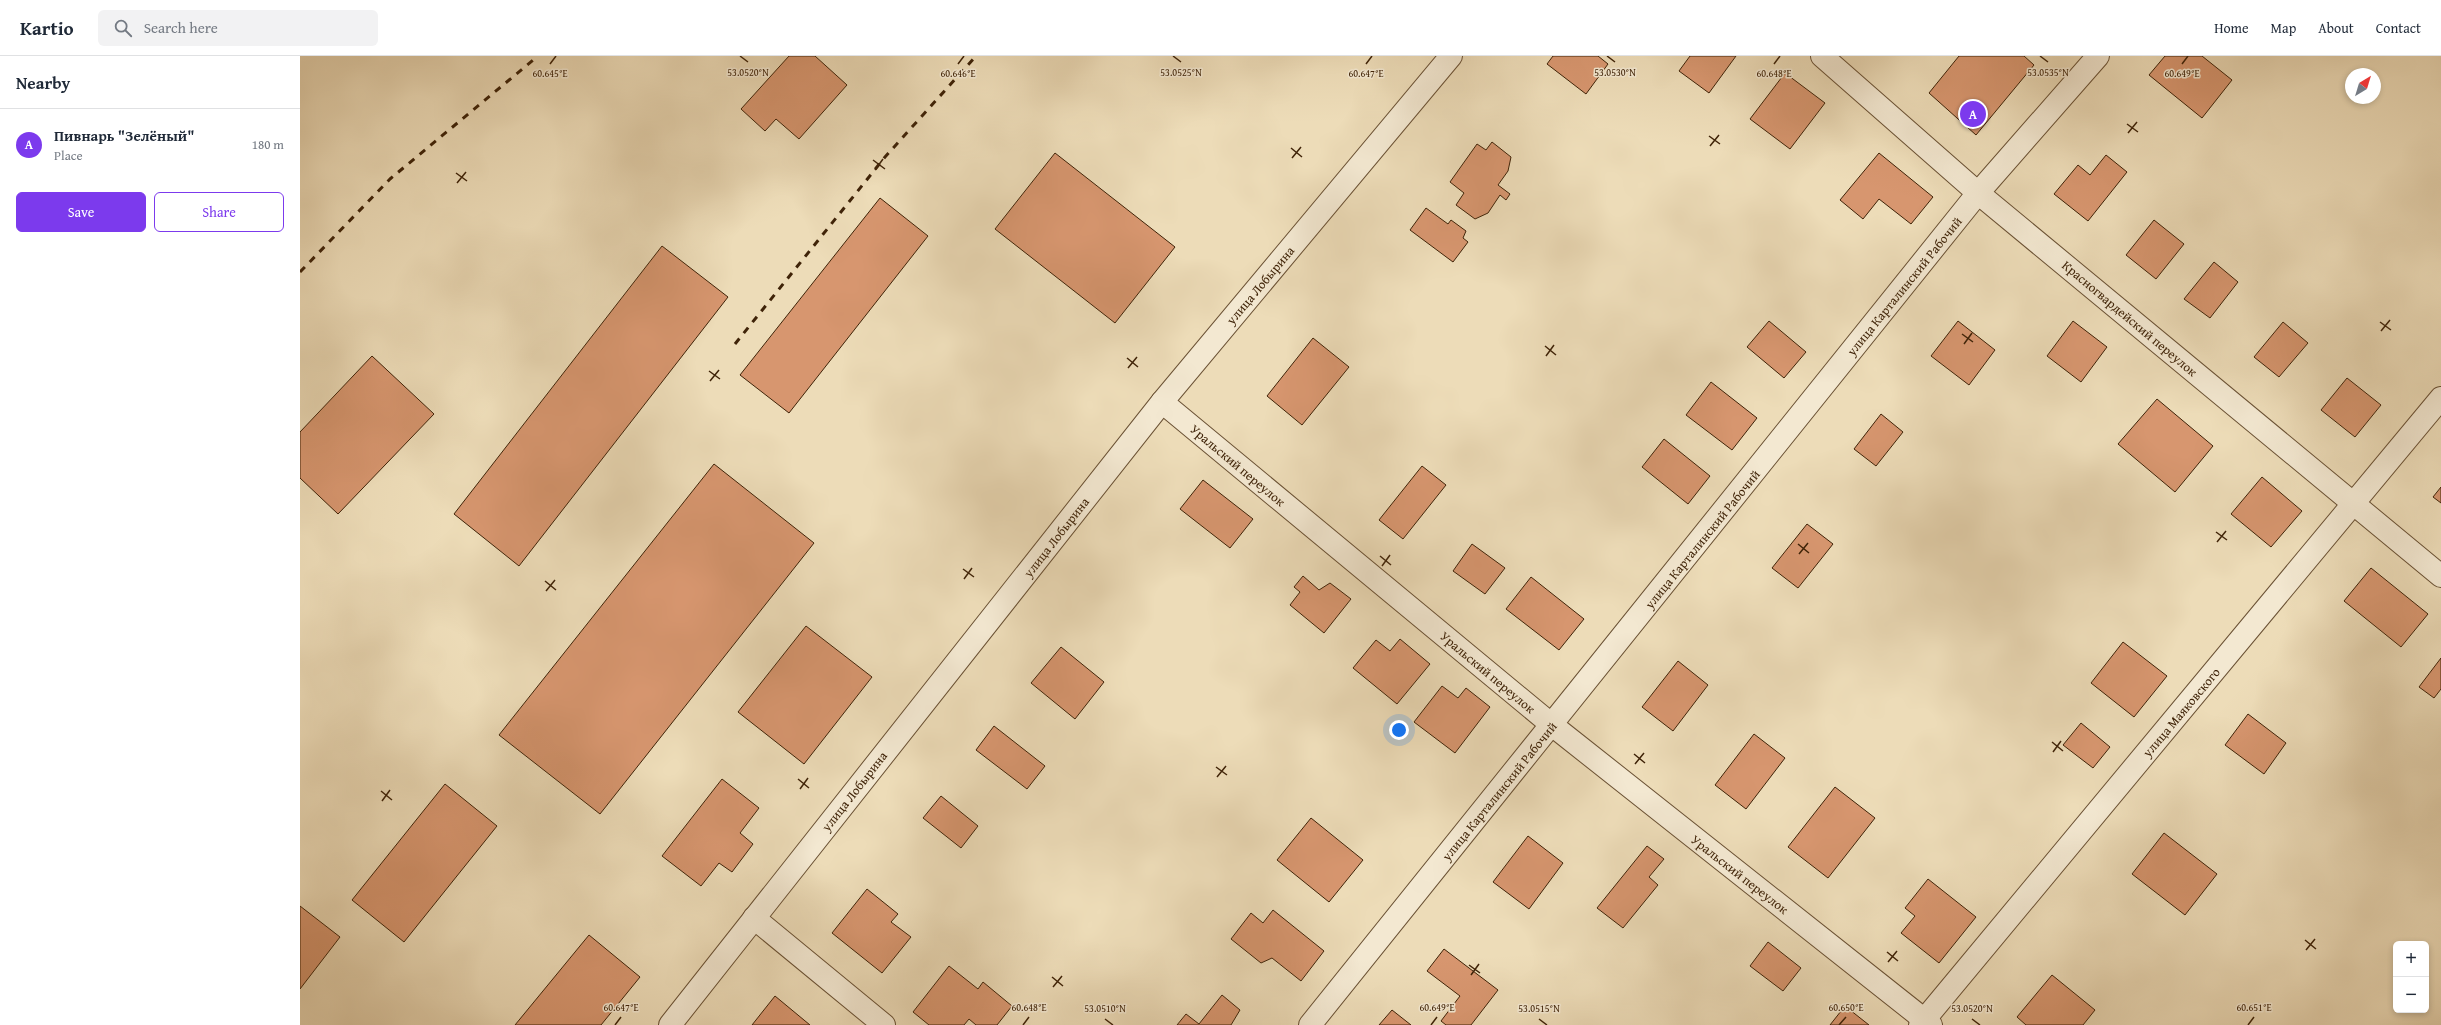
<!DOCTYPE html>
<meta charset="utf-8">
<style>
:root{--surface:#fff;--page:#f2f2f3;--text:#1f2937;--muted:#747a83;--line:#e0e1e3;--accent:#7c3aed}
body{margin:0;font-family:"Gentium Book Plus",serif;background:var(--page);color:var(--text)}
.controls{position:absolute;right:12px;bottom:12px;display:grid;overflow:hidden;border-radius:6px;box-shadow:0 2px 6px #0003}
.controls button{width:36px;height:36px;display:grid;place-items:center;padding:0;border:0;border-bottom:1px solid var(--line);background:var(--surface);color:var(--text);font:20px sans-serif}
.compass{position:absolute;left:2045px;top:12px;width:36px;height:36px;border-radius:50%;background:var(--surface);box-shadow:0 2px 6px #0003;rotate:38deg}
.you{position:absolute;left:1099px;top:674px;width:14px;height:14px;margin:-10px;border:3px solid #fff;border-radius:50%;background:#1a73e8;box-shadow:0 0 0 6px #1a73e833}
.badge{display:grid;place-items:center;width:26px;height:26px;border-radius:50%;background:var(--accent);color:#fff;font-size:13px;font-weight:700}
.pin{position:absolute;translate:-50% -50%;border:2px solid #fff;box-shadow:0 1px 4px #0006}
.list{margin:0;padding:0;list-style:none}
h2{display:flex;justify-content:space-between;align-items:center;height:52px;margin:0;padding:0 16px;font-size:17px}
h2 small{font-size:13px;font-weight:400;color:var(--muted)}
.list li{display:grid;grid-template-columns:26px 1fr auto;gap:12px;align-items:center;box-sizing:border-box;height:72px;padding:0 16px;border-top:1px solid var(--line)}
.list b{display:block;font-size:15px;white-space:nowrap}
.list p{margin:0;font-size:13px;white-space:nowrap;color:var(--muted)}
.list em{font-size:13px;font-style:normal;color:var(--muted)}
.actions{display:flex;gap:8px;padding:12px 16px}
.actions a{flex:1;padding:9px 0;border:1px solid var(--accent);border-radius:6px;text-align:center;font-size:14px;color:var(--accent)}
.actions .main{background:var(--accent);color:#fff}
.icon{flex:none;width:22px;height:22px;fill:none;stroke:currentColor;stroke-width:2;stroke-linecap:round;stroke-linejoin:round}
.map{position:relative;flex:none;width:2141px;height:969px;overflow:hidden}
header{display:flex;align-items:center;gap:24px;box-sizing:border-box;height:56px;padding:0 20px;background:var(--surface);border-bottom:1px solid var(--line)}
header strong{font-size:19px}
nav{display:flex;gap:22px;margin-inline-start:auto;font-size:14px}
.search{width:280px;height:36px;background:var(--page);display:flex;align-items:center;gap:10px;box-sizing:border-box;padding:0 14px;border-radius:6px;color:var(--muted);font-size:15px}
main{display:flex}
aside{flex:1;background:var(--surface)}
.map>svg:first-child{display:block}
.building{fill:#d7966f;stroke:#3f2308}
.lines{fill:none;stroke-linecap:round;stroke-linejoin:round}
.minor-casing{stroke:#6a5134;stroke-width:24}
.tertiary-casing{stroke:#6a5134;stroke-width:24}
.minor{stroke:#f3e8d1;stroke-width:22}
.tertiary{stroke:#f3e8d1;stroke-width:22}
.rail{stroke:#3f2308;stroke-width:3;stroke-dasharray:7 7;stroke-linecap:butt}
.ticks{fill:none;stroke:#3f2308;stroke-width:1.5}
.labels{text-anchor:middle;stroke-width:3;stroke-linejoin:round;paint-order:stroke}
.street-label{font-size:13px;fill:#3f2308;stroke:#f3e8d1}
.ticks-label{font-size:10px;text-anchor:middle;fill:#3f2308;stroke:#f3e8d1;stroke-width:3;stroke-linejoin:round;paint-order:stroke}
</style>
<header>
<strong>Kartio</strong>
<div class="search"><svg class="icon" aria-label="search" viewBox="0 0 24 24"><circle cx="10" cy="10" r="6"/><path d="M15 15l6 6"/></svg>Search here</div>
<nav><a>Home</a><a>Map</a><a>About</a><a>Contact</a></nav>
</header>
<main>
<aside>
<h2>Nearby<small></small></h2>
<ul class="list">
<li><span class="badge">A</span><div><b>Пивнарь &quot;Зелёный&quot;</b><p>Place</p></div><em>180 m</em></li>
</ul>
<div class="actions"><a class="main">Save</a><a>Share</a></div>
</aside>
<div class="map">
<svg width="2141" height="969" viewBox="0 0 2141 969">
<rect width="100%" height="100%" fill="#eddcb8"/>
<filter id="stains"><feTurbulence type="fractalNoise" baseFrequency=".005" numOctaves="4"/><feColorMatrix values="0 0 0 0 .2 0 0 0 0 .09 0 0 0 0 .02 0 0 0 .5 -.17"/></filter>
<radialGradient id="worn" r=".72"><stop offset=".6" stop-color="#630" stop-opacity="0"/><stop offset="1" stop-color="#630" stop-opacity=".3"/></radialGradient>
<!-- building -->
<g class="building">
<polygon points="489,0 515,0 547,29 499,83 476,63 465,75 441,53"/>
<polygon points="1253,0 1298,0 1308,8 1286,38 1247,8"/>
<polygon points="1390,0 1436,0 1409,37 1379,15"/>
<polygon points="1659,0 1724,0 1734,9 1676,79 1629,37"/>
<polygon points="1865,0 1902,0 1932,24 1902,62 1849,19"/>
<polygon points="1485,17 1525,47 1490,93 1450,63"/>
<polygon points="1192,86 1211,101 1208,115 1198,129 1210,138 1206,144 1200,139 1188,157 1175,163 1156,149 1164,137 1150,126 1177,88 1186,94"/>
<polygon points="755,97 875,191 815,267 695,173"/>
<polygon points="1579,97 1633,141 1611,168 1579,143 1563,163 1540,144"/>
<polygon points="1806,99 1827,116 1788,165 1754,138 1778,109 1790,119"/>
<polygon points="580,142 628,180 489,357 440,319"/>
<polygon points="1126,152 1148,168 1151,164 1166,175 1163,182 1168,186 1153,206 1110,174"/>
<polygon points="1854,164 1884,188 1856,223 1826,199"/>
<polygon points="362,190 428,241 219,510 154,458"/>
<polygon points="1914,206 1938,226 1910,262 1884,243"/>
<polygon points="1469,265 1506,296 1484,322 1447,291"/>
<polygon points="1658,265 1695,294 1669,329 1631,300"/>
<polygon points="1773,265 1807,291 1781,326 1747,300"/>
<polygon points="1983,266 2008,287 1979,321 1954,301"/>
<polygon points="1013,282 1049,311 1002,369 967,340"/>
<polygon points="72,300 134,358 38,458 0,422 0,376"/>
<polygon points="2047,322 2081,349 2055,381 2021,354"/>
<polygon points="1411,326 1457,362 1432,394 1386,359"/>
<polygon points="1857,343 1913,390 1875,436 1818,388"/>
<polygon points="1581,358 1603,376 1576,410 1554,393"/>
<polygon points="1364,383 1410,420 1388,448 1342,411"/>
<polygon points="414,408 514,487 300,758 199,679"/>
<polygon points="1122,410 1146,429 1103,483 1079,464"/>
<polygon points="1962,421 2002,455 1971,491 1931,458"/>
<polygon points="903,424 953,463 930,492 880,453"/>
<polygon points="2141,431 2141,447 2133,441"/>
<polygon points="1507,468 1533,488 1498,532 1472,512"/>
<polygon points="1172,488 1205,512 1185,538 1153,515"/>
<polygon points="2071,512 2128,558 2101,591 2044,545"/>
<polygon points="1003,520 1019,534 1030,527 1051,543 1024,577 990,549 1000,536 994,531"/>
<polygon points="1231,521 1284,563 1259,594 1206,553"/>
<polygon points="506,570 572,621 504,708 438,656"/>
<polygon points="1100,583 1130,608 1097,648 1053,612 1076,584 1090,595"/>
<polygon points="1823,586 1867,620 1834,661 1791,627"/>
<polygon points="761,591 804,626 775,663 731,627"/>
<polygon points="2141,602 2141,633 2134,642 2119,631"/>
<polygon points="1378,605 1408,629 1373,675 1342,651"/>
<polygon points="1142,630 1158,642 1166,632 1190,651 1155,697 1114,666"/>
<polygon points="1948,658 1986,687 1964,718 1925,689"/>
<polygon points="1781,667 1810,691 1793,712 1763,689"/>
<polygon points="694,670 745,710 727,733 676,694"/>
<polygon points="1454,678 1485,702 1446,753 1415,729"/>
<polygon points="422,723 459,752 440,777 453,788 432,816 419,807 401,830 362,800"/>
<polygon points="145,728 197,770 104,886 52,844"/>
<polygon points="1535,731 1575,762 1528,822 1488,791"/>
<polygon points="641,740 678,770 661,792 623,762"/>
<polygon points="1011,762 1063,804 1029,846 977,804"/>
<polygon points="1864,777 1917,818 1885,859 1832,818"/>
<polygon points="1228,780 1263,807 1229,853 1193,826"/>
<polygon points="1347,790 1364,803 1349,821 1358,829 1323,872 1297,852"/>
<polygon points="1628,823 1676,861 1639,907 1601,877 1615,860 1605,852"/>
<polygon points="567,833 598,858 591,866 611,881 582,917 532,877"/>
<polygon points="0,850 40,881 0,933"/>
<polygon points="973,854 1024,895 1001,925 972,902 961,907 931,883 951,857 963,867"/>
<polygon points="289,879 340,921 301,969 215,969"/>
<polygon points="1468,886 1501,912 1483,935 1450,910"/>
<polygon points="1144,893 1198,934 1171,969 1146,969 1141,965 1160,940 1127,915"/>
<polygon points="649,910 678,933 683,926 712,950 697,969 676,969 669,963 664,969 629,969 613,956"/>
<polygon points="1752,919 1795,954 1783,969 1726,969 1717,961"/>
<polygon points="922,939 940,954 931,969 877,969 886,958 899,968"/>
<polygon points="475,940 510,969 452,969"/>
<polygon points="1545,950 1569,969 1530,969"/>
<polygon points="1092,954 1111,969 1079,969"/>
</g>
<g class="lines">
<defs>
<g id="minor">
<polyline points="1522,0 1678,137 2141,520"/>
<polyline points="862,346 1252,669 1631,969"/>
<polyline points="454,862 584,969"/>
<polyline points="370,969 862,346 1151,0"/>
<polyline points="1620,969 2141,342"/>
</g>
<polyline id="tertiary" points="1010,969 1678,137 1798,0"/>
</defs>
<!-- minor casing -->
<use href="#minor" class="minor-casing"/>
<!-- tertiary casing -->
<use href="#tertiary" class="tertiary-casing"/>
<!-- minor -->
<use href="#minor" class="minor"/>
<!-- tertiary -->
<use href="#tertiary" class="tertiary"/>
<!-- rail -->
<g class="rail">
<polyline points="0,216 90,123 238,0"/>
<polyline points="435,288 585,101 676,0"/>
</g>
</g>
<!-- ticks -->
<path class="ticks" d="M440 0 448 6M873 0 881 6M1307 0 1315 6M1740 0 1748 6M250 8 256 0M658 8 664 0M1066 8 1072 0M1474 8 1480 0M1882 8 1888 0M1827 68 1838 76M1828 77 1837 66M1409 80 1420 88M1410 90 1419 79M991 92 1002 101M992 102 1001 91M573 104 585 113M575 114 583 103M156 117 167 125M157 127 166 116M2080 266 2091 274M2081 275 2090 264M1662 278 1673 286M1664 288 1672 277M1245 290 1256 299M1246 300 1254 289M827 302 838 311M828 312 837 301M409 315 420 323M410 325 419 314M1916 476 1927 484M1917 486 1926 475M1498 488 1509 497M1499 498 1508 487M1080 500 1091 509M1082 510 1090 499M663 513 674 521M664 523 672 512M245 525 256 534M246 535 255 524M1752 686 1763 695M1753 696 1761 685M1334 698 1345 707M1335 708 1344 697M916 711 927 719M917 721 926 710M498 723 509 732M500 733 508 722M81 735 92 744M82 745 90 734M2005 884 2016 893M2006 894 2015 883M1587 896 1598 905M1588 906 1597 895M1169 909 1180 917M1171 919 1179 908M752 921 763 930M753 931 762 920M805 963 813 969M1239 963 1247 969M1672 963 1680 969M315 969 321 961M723 969 729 961M1131 969 1137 961M1539 969 1546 961M1948 969 1954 961"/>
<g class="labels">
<!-- street labels -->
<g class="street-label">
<text transform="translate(960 229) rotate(-50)" y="5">улица Лобырина</text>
<text transform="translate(1604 230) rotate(-51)" y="5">улица Карталинский Рабочий</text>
<text transform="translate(1830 262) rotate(40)" y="5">Красногвардейский переулок</text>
<text transform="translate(938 409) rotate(40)" y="5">Уральский переулок</text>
<text transform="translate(756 481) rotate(-52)" y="5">улица Лобырина</text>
<text transform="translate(1402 483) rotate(-51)" y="5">улица Карталинский Рабочий</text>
<text transform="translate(1188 616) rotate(40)" y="5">Уральский переулок</text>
<text transform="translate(1881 656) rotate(-50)" y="5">улица Маяковского</text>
<text transform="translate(554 735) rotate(-52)" y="5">улица Лобырина</text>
<text transform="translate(1199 735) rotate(-51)" y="5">улица Карталинский Рабочий</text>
<text transform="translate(1440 818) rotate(38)" y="5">Уральский переулок</text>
</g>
</g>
<g class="ticks-label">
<text x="448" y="20">53.0520°N</text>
<text x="881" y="20">53.0525°N</text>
<text x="1315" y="20">53.0530°N</text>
<text x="1748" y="20">53.0535°N</text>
<text x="250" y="21">60.645°E</text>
<text x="658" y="21">60.646°E</text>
<text x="1066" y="21">60.647°E</text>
<text x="1474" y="21">60.648°E</text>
<text x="1882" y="21">60.649°E</text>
<text x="321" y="955">60.647°E</text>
<text x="729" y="955">60.648°E</text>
<text x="1137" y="955">60.649°E</text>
<text x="1546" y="955">60.650°E</text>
<text x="1954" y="955">60.651°E</text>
<text x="805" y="956">53.0510°N</text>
<text x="1239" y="956">53.0515°N</text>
<text x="1672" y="956">53.0520°N</text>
</g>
<rect width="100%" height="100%" filter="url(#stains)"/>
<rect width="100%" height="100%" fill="url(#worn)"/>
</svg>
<div class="controls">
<button>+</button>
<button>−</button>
</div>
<svg class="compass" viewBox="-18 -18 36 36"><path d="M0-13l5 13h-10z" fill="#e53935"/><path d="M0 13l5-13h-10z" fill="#747a83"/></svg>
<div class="you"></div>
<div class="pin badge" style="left:1673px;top:58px">A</div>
</div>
</main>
